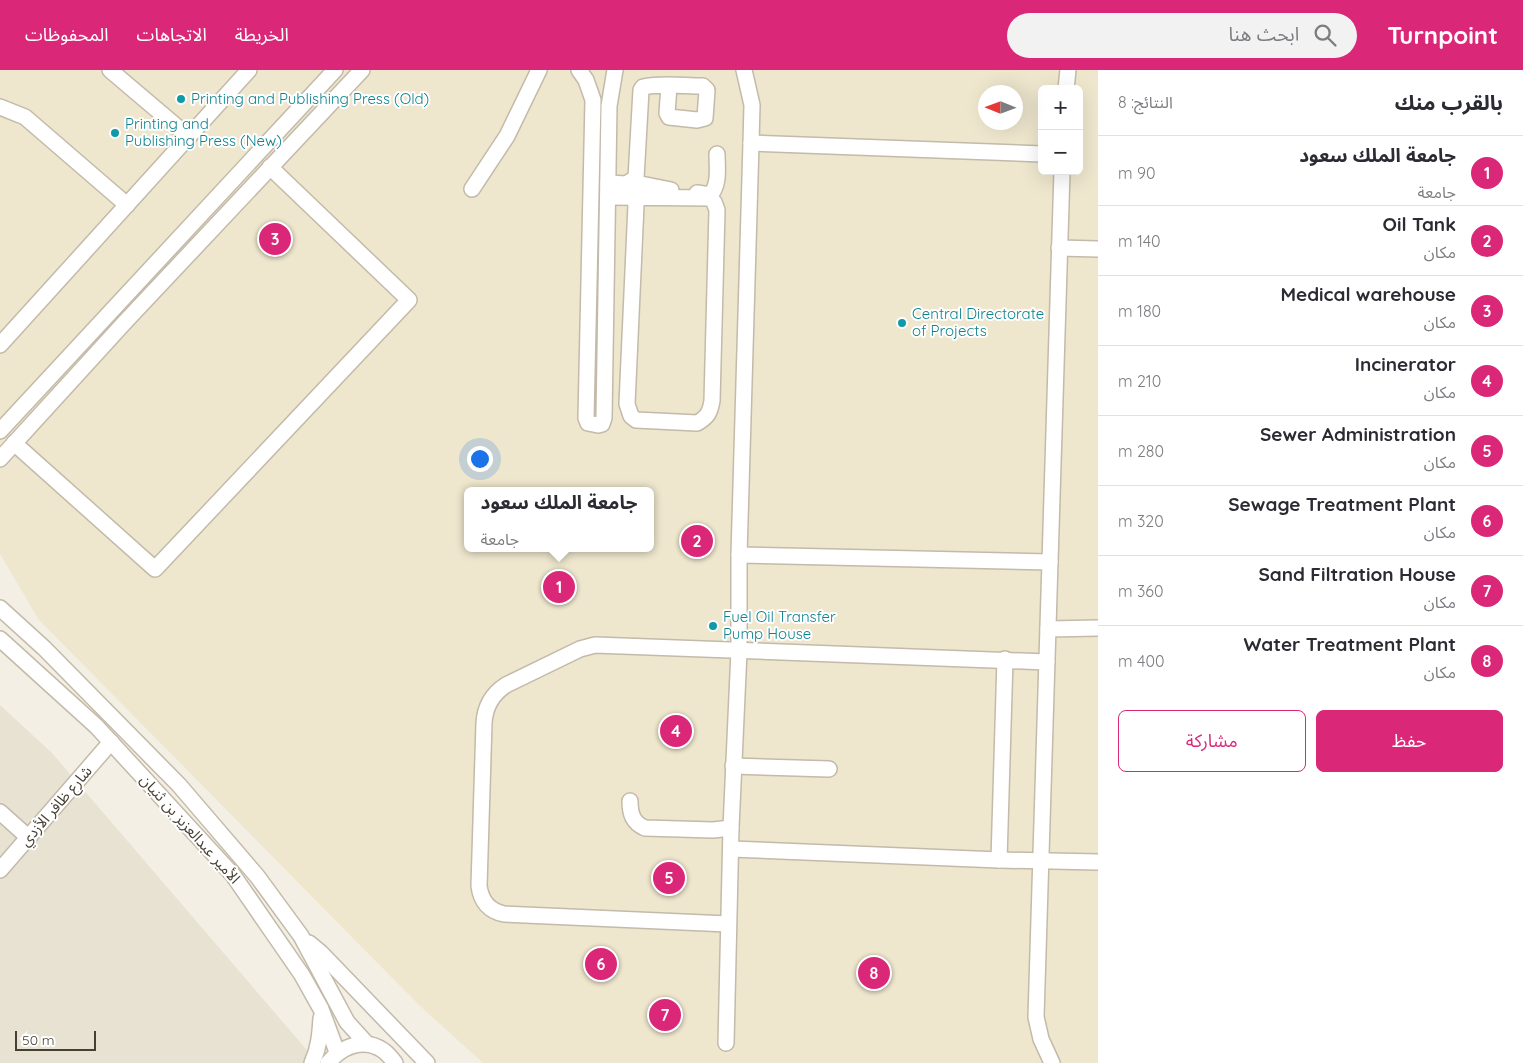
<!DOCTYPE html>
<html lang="ar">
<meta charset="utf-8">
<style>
:root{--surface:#fff;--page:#f2f2f3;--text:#2b2b33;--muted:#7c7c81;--line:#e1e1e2;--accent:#db2777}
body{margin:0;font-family:Quicksand,"Noto Sans Arabic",sans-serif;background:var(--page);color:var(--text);direction:rtl}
.controls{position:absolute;right:15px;top:15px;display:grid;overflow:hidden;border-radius:8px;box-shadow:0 5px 20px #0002}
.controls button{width:45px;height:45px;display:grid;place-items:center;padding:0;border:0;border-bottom:1px solid var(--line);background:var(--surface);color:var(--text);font:25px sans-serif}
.compass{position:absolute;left:978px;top:15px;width:45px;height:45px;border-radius:50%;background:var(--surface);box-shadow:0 5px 20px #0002;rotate:271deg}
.scale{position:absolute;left:15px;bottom:12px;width:81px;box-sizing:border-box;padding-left:5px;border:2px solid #463f34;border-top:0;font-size:14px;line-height:18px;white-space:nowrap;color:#463f34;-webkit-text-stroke:4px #fff;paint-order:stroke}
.you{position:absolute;left:479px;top:388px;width:18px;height:18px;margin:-12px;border:4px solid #fff;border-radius:50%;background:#1a73e8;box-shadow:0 0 0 8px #1a73e833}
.badge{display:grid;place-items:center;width:32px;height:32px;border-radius:50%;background:var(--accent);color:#fff;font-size:16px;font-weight:700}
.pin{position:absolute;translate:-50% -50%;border:2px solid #fff;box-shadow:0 1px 5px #0006}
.popup{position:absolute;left:464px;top:417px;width:190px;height:65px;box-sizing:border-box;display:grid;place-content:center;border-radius:8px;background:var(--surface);filter:drop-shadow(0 1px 4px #0005);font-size:16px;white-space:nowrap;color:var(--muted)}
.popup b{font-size:19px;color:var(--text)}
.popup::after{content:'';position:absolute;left:50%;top:100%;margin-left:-10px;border:10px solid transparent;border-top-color:var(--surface)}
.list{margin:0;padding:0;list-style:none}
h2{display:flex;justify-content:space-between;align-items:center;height:65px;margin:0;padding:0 20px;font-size:21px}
h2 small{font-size:16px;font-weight:400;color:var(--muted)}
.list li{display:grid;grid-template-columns:32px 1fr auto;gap:15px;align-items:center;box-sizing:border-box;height:70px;padding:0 20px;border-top:1px solid var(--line)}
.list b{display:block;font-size:19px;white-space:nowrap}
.list p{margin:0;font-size:16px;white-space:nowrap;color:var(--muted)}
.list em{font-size:16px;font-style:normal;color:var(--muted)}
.actions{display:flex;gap:10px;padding:15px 20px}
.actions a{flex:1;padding:11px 0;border:1px solid var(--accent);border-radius:8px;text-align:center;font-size:18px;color:var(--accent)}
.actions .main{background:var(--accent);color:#fff}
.icon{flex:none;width:28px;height:28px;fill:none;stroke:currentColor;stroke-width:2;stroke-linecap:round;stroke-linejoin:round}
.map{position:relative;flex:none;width:1098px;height:993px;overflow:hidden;direction:ltr}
header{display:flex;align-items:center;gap:30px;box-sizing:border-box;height:70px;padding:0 25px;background:var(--accent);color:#fff}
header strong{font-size:24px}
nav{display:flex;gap:28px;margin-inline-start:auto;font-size:18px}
.search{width:350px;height:45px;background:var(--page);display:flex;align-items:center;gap:12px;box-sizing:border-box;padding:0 18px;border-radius:28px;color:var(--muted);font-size:19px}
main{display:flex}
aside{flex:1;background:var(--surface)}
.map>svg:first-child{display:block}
.residential{fill:#e8e2d2}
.education{fill:#eee6cd;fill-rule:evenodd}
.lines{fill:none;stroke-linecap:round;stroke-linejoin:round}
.minor-casing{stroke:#c3baa9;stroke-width:18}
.minor{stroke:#fff;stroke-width:15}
.culture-dot{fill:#0f9aa8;stroke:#fff;stroke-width:2}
.labels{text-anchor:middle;stroke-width:4;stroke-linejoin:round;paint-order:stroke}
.culture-label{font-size:15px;fill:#0d838f;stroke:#fff;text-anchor:start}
.street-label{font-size:15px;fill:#463f34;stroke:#fff}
</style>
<header>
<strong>Turnpoint</strong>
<div class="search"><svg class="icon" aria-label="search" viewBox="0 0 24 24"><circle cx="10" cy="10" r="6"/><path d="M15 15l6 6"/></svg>ابحث هنا</div>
<nav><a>الخريطة</a><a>الاتجاهات</a><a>المحفوظات</a></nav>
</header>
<main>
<aside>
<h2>بالقرب منك<small>النتائج: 8</small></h2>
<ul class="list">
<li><span class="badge">1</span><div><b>جامعة الملك سعود</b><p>جامعة</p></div><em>90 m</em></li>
<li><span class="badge">2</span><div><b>Oil Tank</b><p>مكان</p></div><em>140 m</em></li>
<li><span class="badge">3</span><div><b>Medical warehouse</b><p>مكان</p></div><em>180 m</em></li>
<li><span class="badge">4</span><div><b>Incinerator</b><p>مكان</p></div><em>210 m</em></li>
<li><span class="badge">5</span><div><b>Sewer Administration</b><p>مكان</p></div><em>280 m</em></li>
<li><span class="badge">6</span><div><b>Sewage Treatment Plant</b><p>مكان</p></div><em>320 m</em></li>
<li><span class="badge">7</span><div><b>Sand Filtration House</b><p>مكان</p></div><em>360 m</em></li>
<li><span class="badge">8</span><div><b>Water Treatment Plant</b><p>مكان</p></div><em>400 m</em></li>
</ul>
<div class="actions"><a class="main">حفظ</a><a>مشاركة</a></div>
</aside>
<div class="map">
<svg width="1098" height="993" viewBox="0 0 1098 993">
<rect width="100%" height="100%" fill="#f4efe4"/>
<!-- residential -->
<polygon class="residential" points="0,635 52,683 318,993 0,993"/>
<!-- education -->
<path class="education" d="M0 0H1098V993H483L419 935 39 550 0 484ZM1042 19H1079V101H1042ZM986 22H1016V52H986ZM468 421H650V478H468Z"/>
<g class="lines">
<defs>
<g id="minor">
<polyline points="110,0 189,67"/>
<polyline points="579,0 586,10 593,30 586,348 588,353 598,355 602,354 604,348 609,36 615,0"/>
<polyline points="1066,19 1068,0"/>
<polyline points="0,37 25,47 127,135"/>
<polyline points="751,73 1042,84"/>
<path d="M608 113 626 114 636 108 641 20 643 17C662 13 683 16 703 16L707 20 705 48 697 50 669 47 667 43 669 16"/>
<polyline points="626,114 641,114 671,120"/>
<polyline points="472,119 507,66 539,0"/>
<path d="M697 123 710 125C720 115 717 97 717 84"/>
<path d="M608 127 710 128 714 132 717 140 712 331C710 342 708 347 697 353L636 350 631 346 627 334 636 135 634 129 629 127"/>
<polyline points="1059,178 1098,179"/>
<polyline points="0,275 249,0"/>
<polyline points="0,361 335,0"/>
<polyline points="14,373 155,499 409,230 270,97"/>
<polyline points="0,389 125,252 362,0"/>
<polyline points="739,485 1050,492"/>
<polyline points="0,538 44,578 179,715 257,806 301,866 347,952 367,974"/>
<polyline points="1048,559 1098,558"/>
<polyline points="0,569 96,656 233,805 302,905 321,939 337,982"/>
<polyline points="733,696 829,699"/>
<path d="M630 731C630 744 633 753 645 758L713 760 731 758"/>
<polyline points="0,742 29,768"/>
<polyline points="731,779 999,790 1098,792"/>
<polyline points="999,790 1005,589"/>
<polyline points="0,800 111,672"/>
<path d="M728 854 504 844C489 841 481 831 479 816L484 653C485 636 492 624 506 615L580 579 595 575 1047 592"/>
<polyline points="309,873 321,883 427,993"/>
<polyline points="726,973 731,758 739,581 739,485 751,73 752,35 744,0"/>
<path d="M312 993C319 978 320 964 321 948"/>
<path d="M328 993C342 976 364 967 384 981 388 984 392 989 395 993"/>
<polyline points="1052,993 1041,969 1036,947 1062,101"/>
</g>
</defs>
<!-- minor casing -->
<use href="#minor" class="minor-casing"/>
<!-- minor -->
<use href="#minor" class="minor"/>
</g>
<!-- markers -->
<g class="culture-dot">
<circle cx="181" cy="29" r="5"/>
<circle cx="115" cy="63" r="5"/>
<circle cx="902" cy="253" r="5"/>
<circle cx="713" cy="556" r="5"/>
</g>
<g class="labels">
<!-- culture labels -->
<g class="culture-label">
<text x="191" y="34">Printing and Publishing Press (Old)</text>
<text x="125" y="59">Printing and<tspan x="125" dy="17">Publishing Press (New)</tspan></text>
<text x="912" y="249">Central Directorate<tspan x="912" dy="17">of Projects</tspan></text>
<text x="723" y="552">Fuel Oil Transfer<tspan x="723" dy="17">Pump House</tspan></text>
</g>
<!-- street labels -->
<g class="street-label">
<text transform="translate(56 736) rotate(-49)" y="5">شارع ظافر الأزدي</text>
<text transform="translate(190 759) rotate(48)" y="5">الأمير عبدالعزيز بن ثنيان</text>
</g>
</g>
</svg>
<div class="controls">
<button>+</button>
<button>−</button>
</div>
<svg class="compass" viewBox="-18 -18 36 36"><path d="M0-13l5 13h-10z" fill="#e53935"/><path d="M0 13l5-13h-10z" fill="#7c7c81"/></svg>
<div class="scale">50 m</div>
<div class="you"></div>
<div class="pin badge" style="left:559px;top:517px">1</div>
<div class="popup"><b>جامعة الملك سعود</b>جامعة</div>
<div class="pin badge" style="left:697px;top:471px">2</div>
<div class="pin badge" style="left:275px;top:169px">3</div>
<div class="pin badge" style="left:676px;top:661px">4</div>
<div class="pin badge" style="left:669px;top:808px">5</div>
<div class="pin badge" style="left:601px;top:894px">6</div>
<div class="pin badge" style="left:665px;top:945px">7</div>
<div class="pin badge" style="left:874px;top:903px">8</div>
</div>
</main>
